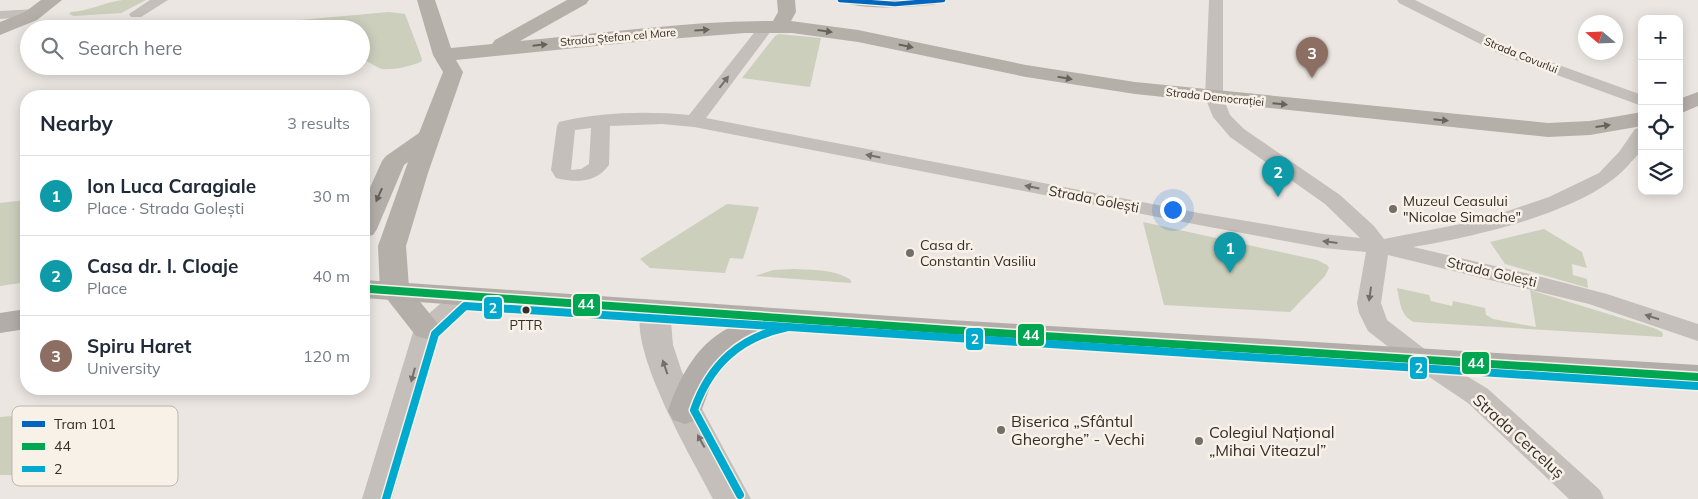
<!DOCTYPE html>
<meta charset="utf-8">
<style>
:root{--surface:#fff;--page:#f2f2f3;--text:#1f2937;--muted:#747a83;--line:#e0e1e3;--accent:#d93025}
body{margin:0;font-family:Mulish,sans-serif;background:var(--page);color:var(--text)}
.controls{position:absolute;right:15px;top:15px;display:grid;overflow:hidden;border-radius:10px;box-shadow:0 2px 12px #0003}
.controls button{width:45px;height:45px;display:grid;place-items:center;padding:0;border:0;border-bottom:1px solid var(--line);background:var(--surface);color:var(--text);font:25px sans-serif}
.compass{position:absolute;left:1578px;top:15px;width:45px;height:45px;border-radius:50%;background:var(--surface);box-shadow:0 2px 12px #0003;rotate:289deg}
.you{position:absolute;left:1172px;top:209px;width:18px;height:18px;margin:-12px;border:4px solid #fff;border-radius:50%;background:#1a73e8;box-shadow:0 0 0 8px #1a73e833}
.badge{display:grid;place-items:center;width:32px;height:32px;border-radius:50%;background:var(--accent);color:#fff;font-size:16px;font-weight:700}
.pin{position:absolute;translate:-50% -41px;filter:drop-shadow(0 1px 2px #0008)}
.pin::after{content:'';position:absolute;top:26px;width:18px;height:15px;background:inherit;clip-path:polygon(0 0,100% 0,50% 100%)}
.list{margin:0;padding:0;list-style:none}
h2{display:flex;justify-content:space-between;align-items:center;height:65px;margin:0;padding:0 20px;font-size:21px}
h2 small{font-size:16px;font-weight:400;color:var(--muted)}
.list li{display:grid;grid-template-columns:32px 1fr auto;gap:15px;align-items:center;box-sizing:border-box;height:80px;padding:0 20px;border-top:1px solid var(--line)}
.list b{display:block;font-size:19px;white-space:nowrap}
.list p{margin:0;font-size:16px;white-space:nowrap;color:var(--muted)}
.list em{font-size:16px;font-style:normal;color:var(--muted)}
.icon{flex:none;width:28px;height:28px;fill:none;stroke:currentColor;stroke-width:2;stroke-linecap:round;stroke-linejoin:round}
.map{position:relative;flex:none;width:1698px;height:499px;overflow:hidden}
.search{position:absolute;background:var(--surface);box-shadow:0 2px 12px #0003;left:20px;top:20px;width:350px;height:55px;display:flex;align-items:center;gap:12px;box-sizing:border-box;padding:0 18px;border-radius:28px;color:var(--muted);font-size:19px}
.panel{position:absolute;background:var(--surface);box-shadow:0 2px 12px #0003;left:20px;top:90px;width:350px;height:305px;border-radius:20px}
.map>svg:first-child{display:block}
.green{fill:#cccfbc}
.lines{fill:none;stroke-linecap:round;stroke-linejoin:round}
.minor{fill:#c4bfba;fill-rule:evenodd}
.tertiary{fill:#c4bfba;fill-rule:evenodd}
.secondary{fill:#b5afaa;fill-rule:evenodd}
.primary{fill:#b3ada9;fill-rule:evenodd}
.bus-1-far1-casing{stroke:#f7f1e8;stroke-width:9}
.bus-1-casing{stroke:#f7f1e8;stroke-width:11}
.bus-2-casing{stroke:#f7f1e8;stroke-width:11}
.bus-1-far1{stroke:#00a651;stroke-width:5.5}
.bus-1{stroke:#00a651;stroke-width:8}
.bus-2{stroke:#00a9ce;stroke-width:8}
.tram-1-casing{stroke:#f7f1e8;stroke-width:7}
.tram-1{stroke:#0065bd;stroke-width:4.5}
.oneway{fill:#68615d}
.oneway2{fill:#756f6a}
.poi-dot{fill:#746e69;stroke:#f7f1e8;stroke-width:2}
.bus-dot{fill:#342d29;stroke:#f7f1e8;stroke-width:2}
.labels{text-anchor:middle;stroke-width:5;stroke-linejoin:round;paint-order:stroke}
.far-street-label{font-size:11px;fill:#342d29;stroke:#f7f1e8}
.bus-label{font-size:13px;fill:#342d29;stroke:#f7f1e8}
.street-label{font-size:14px;fill:#342d29;stroke:#f7f1e8}
.poi-label{font-size:14px;fill:#342d29;stroke:#f7f1e8;text-anchor:start}
.near-poi-label{font-size:16px;fill:#342d29;stroke:#f7f1e8;text-anchor:start}
.near-street-label{font-size:16px;fill:#342d29;stroke:#f7f1e8}
.key{fill:#f7f1e8;stroke:#bcb6af;stroke-width:1}
.key-label{font-size:14px;fill:#342d29}
.line-badge{stroke:#f7f1e8;stroke-width:2}
.badge-label{font-size:14px;text-anchor:middle;font-weight:bold;fill:#fff}
</style>
<div class="map">
<svg width="1698" height="499" viewBox="0 0 1698 499">
<rect width="100%" height="100%" fill="#ebe6e1"/>
<!-- green -->
<g class="green">
<path d="M123 0H146L121 13 74 16 69 14 71 12C89 11 105 2 123 0Z"/>
<path d="M389 12 405 14 421 56 422 61C414 66 387 72 379 68 373 65 367 61 361 58V29H275L277 26 294 25 299 20Z"/>
<polygon points="779,34 821,38 810,87 742,78 775,36"/>
<polygon points="26,200 26,282 0,286 0,203"/>
<polygon points="727,204 759,207 743,259 730,258 725,273 650,268 640,259"/>
<polygon points="1143,222 1317,260 1327,265 1329,268 1325,276 1290,312 1164,305"/>
<polygon points="1544,229 1582,252 1587,268 1572,264 1573,275 1587,279 1588,288 1505,264 1490,242"/>
<path d="M793 269C812 270 835 269 851 280V283L755 276 773 270Z"/>
<path d="M1397 288 1429 295 1431 301 1452 306 1453 301 1485 308 1486 315 1493 319 1536 327 1530 290 1654 328 1662 332 1663 335 1662 337 1414 322C1400 316 1400 301 1397 288Z"/>
<polygon points="81,410 46,460 28,462 15,475 0,475 0,417"/>
</g>
<g class="lines">
<!-- minor -->
<g class="minor">
<polygon points="150,0 168,0 141,17 131,17 129,14"/>
<path d="M1209 0H1223V97L1230 115 1244 129 1340 195 1374 226 1384 239 1481 220 1549 197 1599 173 1619 152 1635 129 1642 127C1642 133 1643 141 1642 147 1641 152 1635 158 1631 162 1593 211 1473 237 1413 247L1534 275 1607 294 1698 324V341L1589 304 1388 255 1381 303 1387 320 1431 354 1488 389 1600 490 1604 499H1569L1468 403 1413 366 1368 331 1359 313 1357 303 1366 252 1323 248 1199 225 694 127 662 124 610 126 609 165C596 183 576 183 556 178L551 170 557 126 559 122C600 112 647 111 689 115L761 24H771L774 27 706 118 1199 213 1323 234 1360 238 1325 204 1230 137 1213 117 1205 97ZM591 128 589 164 581 169 571 170 575 130Z"/>
<polygon points="1397,0 1415,0 1514,49 1642,95 1642,106 1502,55 1399,3"/>
<polygon points="36,9 41,10 43,13 41,16 0,19 0,11"/>
<polygon points="462,289 470,292 474,297 439,332 392,499 362,499 414,329 418,323 454,292"/>
</g>
<!-- tertiary -->
<path class="tertiary" d="M655 300 666 303 670 310 673 345 682 372 751 499H713C694 461 621 341 644 303Z"/>
<!-- secondary -->
<g class="secondary">
<polygon points="41,0 62,0 37,20 0,35 0,22 25,12"/>
<path d="M417 0H435L451 48 492 44 495 40 567 0H589L586 4 520 41C604 33 689 21 773 21L778 12 777 0H795L796 12 791 21 858 30 1026 65 1135 82 1548 123 1590 121 1642 112V126L1590 135 1548 137 1135 94 1026 77 858 42 792 33H745L656 40 456 60 463 72 428 173 406 246 409 288 442 329 438 336 427 339 416 336 380 290 378 246 408 162 404 165 377 229 373 235 364 237V201L382 161 386 156 419 133 443 72 433 55Z"/>
<path d="M846 0H940L937 4 931 5C904 7 875 10 849 4Z"/>
<polygon points="1698,92 1698,106 1679,114 1679,99"/>
</g>
<!-- primary -->
<g class="primary">
<path d="M364 280 950 320 1698 365V389L787 329C756 342 730 346 713 380 707 393 704 407 697 420L685 424 673 420 668 411C680 375 699 340 735 325L364 298Z"/>
<polygon points="26,309 26,329 0,333 0,313"/>
</g>
<defs>
<polyline id="bus-1-far1" points="364,289 388,291"/>
<polyline id="bus-1" points="370,289 950,330 1698,377"/>
<g id="bus-2">
<path d="M740 495 694 410C710 364 740 337 788 327"/>
<polyline points="386,499 435,334 465,306 1697,386"/>
</g>
</defs>
<!-- bus-1-far1 casing -->
<use href="#bus-1-far1" class="bus-1-far1-casing"/>
<!-- bus-1 casing -->
<use href="#bus-1" class="bus-1-casing"/>
<!-- bus-2 casing -->
<use href="#bus-2" class="bus-2-casing"/>
<!-- bus-1-far1 -->
<use href="#bus-1-far1" class="bus-1-far1"/>
<!-- bus-1 -->
<use href="#bus-1" class="bus-1"/>
<!-- bus-2 -->
<use href="#bus-2" class="bus-2"/>
<defs>
<polyline id="tram-1" points="840,0 895,4 943,0"/>
</defs>
<!-- tram-1 casing -->
<use href="#tram-1" class="tram-1-casing"/>
<!-- tram-1 -->
<use href="#tram-1" class="tram-1"/>
</g>
<!-- one-way arrows -->
<defs><path id="oneway-solid" d="M-6-.8H1V-3.2L6.5 0L1 3.2V.8H-6Z" transform="scale(1.25)"/></defs>
<g class="oneway">
<use href="#oneway-solid" transform="translate(702 30) rotate(-4)"/>
<use href="#oneway-solid" transform="translate(825 31) rotate(8)"/>
<use href="#oneway-solid" transform="translate(540 45) rotate(-6)"/>
<use href="#oneway-solid" transform="translate(906 46) rotate(12)"/>
<use href="#oneway-solid" transform="translate(1065 78) rotate(10)"/>
<use href="#oneway-solid" transform="translate(1280 104) rotate(5)"/>
<use href="#oneway-solid" transform="translate(1441 120) rotate(6)"/>
<use href="#oneway-solid" transform="translate(1603 126) rotate(-8)"/>
<use href="#oneway-solid" transform="translate(379 195) rotate(114)"/>
</g>
<g class="oneway2">
<use href="#oneway-solid" transform="translate(724 82) rotate(-52)"/>
<use href="#oneway-solid" transform="translate(873 156) rotate(-169)"/>
<use href="#oneway-solid" transform="translate(1032 187) rotate(-169)"/>
<use href="#oneway-solid" transform="translate(1330 242) rotate(-173)"/>
<use href="#oneway-solid" transform="translate(1370 294) rotate(98)"/>
<use href="#oneway-solid" transform="translate(1652 317) rotate(-162)"/>
<use href="#oneway-solid" transform="translate(665 367) rotate(-109)"/>
<use href="#oneway-solid" transform="translate(413 375) rotate(105)"/>
<use href="#oneway-solid" transform="translate(701 441) rotate(-119)"/>
</g>
<!-- markers -->
<g class="poi-dot">
<circle cx="1393" cy="209" r="5"/>
<circle cx="910" cy="253" r="5"/>
<circle cx="1001" cy="430" r="5"/>
<circle cx="1199" cy="441" r="5"/>
</g>
<circle class="bus-dot" cx="526" cy="310" r="4.5"/>
<g class="labels">
<!-- far-street labels -->
<g class="far-street-label">
<text transform="translate(618 37) rotate(-5)" y="4">Strada Ștefan cel Mare</text>
<text transform="translate(1521 55) rotate(22)" y="4">Strada Covurlui</text>
<text transform="translate(1215 97) rotate(6)" y="4">Strada Democrației</text>
</g>
<!-- bus labels -->
<g class="bus-label">
<text x="526" y="330">PTTR</text>
</g>
<!-- street labels -->
<g class="street-label">
<text transform="translate(1094 199) rotate(11)" y="5">Strada Golești</text>
<text transform="translate(1492 272) rotate(13)" y="5">Strada Golești</text>
</g>
<!-- poi labels -->
<g class="poi-label">
<text x="1403" y="206">Muzeul Ceasului<tspan x="1403" dy="16">"Nicolae Simache"</tspan></text>
<text x="920" y="250">Casa dr.<tspan x="920" dy="16">Constantin Vasiliu</tspan></text>
</g>
<!-- near-poi labels -->
<g class="near-poi-label">
<text x="1011" y="427">Biserica „Sfântul<tspan x="1011" dy="18">Gheorghe” - Vechi</tspan></text>
<text x="1209" y="438">Colegiul Național<tspan x="1209" dy="18">„Mihai Viteazul”</tspan></text>
</g>
<!-- near-street labels -->
<g class="near-street-label">
<text transform="translate(1519 436) rotate(42)" y="6">Strada Cerceluș</text>
</g>
</g>
<!-- legend -->
<rect x="12" y="406" width="166" height="80" rx="8" class="key"/>
<rect x="22" y="421" width="23" height="6" fill="#0065bd"/>
<rect x="22" y="443" width="23" height="7" fill="#00a651"/>
<rect x="22" y="466" width="23" height="6" fill="#00a9ce"/>
<g class="key-label">
<text x="54" y="429">Tram 101</text>
<text x="54" y="451">44</text>
<text x="54" y="474">2</text>
</g>
<g class="line-badge">
<rect x="572" y="293" width="29" height="24" rx="5" fill="#00a651"/>
<rect x="483" y="296" width="20" height="24" rx="5" fill="#00a9ce"/>
<rect x="1017" y="323" width="28" height="24" rx="5" fill="#00a651"/>
<rect x="965" y="327" width="19" height="24" rx="5" fill="#00a9ce"/>
<rect x="1461" y="351" width="29" height="24" rx="5" fill="#00a651"/>
<rect x="1409" y="356" width="19" height="24" rx="5" fill="#00a9ce"/>
</g>
<g class="badge-label">
<text x="586" y="309">44</text>
<text x="493" y="313">2</text>
<text x="1031" y="340">44</text>
<text x="975" y="344">2</text>
<text x="1476" y="368">44</text>
<text x="1419" y="373">2</text>
</g>
</svg>
<div class="controls">
<button>+</button>
<button>−</button>
<button><svg class="icon" aria-label="locate" viewBox="0 0 24 24"><circle cx="12" cy="12" r="6"/><path d="M12 2v4M12 18v4M2 12h4M18 12h4"/></svg></button>
<button><svg class="icon" aria-label="layers" viewBox="0 0 24 24"><path d="M12 4l9 5-9 5-9-5zM3 14l9 5 9-5"/></svg></button>
</div>
<svg class="compass" viewBox="-18 -18 36 36"><path d="M0-13l5 13h-10z" fill="#e53935"/><path d="M0 13l5-13h-10z" fill="#747a83"/></svg>
<div class="you"></div>
<div class="pin badge" style="left:1230px;top:273px;background:#0f9aa8">1</div>
<div class="pin badge" style="left:1278px;top:197px;background:#0f9aa8">2</div>
<div class="pin badge" style="left:1312px;top:78px;background:#8d6e63">3</div>
<div class="search"><svg class="icon" aria-label="search" viewBox="0 0 24 24"><circle cx="10" cy="10" r="6"/><path d="M15 15l6 6"/></svg>Search here</div>
<section class="panel">
<h2>Nearby<small>3 results</small></h2>
<ul class="list">
<li><span class="badge" style="background:#0f9aa8">1</span><div><b>Ion Luca Caragiale</b><p>Place · Strada Golești</p></div><em>30 m</em></li>
<li><span class="badge" style="background:#0f9aa8">2</span><div><b>Casa dr. I. Cloaje</b><p>Place</p></div><em>40 m</em></li>
<li><span class="badge" style="background:#8d6e63">3</span><div><b>Spiru Haret</b><p>University</p></div><em>120 m</em></li>
</ul>
</section>
</div>
